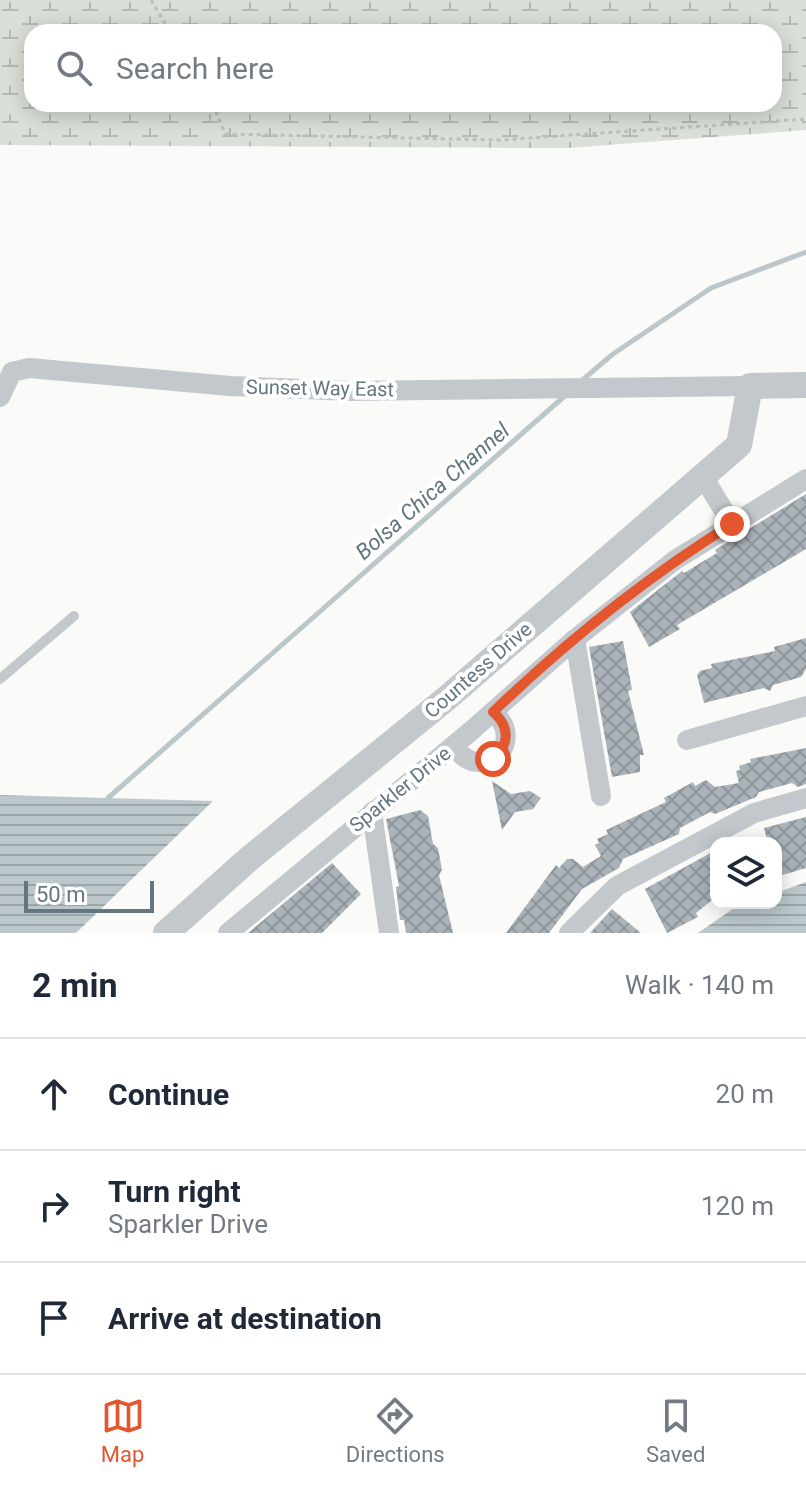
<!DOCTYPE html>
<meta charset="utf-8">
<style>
:root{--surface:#fff;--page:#f6f6f7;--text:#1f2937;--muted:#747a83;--line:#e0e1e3;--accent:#e4572e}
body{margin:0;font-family:Roboto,sans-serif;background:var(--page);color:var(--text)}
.controls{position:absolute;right:24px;bottom:24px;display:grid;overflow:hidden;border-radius:16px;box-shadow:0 4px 20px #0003}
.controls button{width:72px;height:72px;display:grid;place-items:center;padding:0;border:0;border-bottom:2px solid var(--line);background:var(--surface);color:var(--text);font:40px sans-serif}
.scale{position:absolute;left:24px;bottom:20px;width:130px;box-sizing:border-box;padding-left:8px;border:4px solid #657683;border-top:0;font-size:22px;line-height:28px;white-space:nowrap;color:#657683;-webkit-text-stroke:6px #fff;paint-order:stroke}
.stop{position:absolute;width:24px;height:24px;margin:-18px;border:6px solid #e4572e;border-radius:50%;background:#fff}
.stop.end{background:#e4572e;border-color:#fff;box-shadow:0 2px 8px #0008}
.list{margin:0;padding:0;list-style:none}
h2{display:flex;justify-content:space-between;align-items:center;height:104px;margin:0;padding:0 32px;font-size:34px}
h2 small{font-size:26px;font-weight:400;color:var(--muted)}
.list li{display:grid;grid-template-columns:52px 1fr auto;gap:24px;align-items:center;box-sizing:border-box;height:112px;padding:0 32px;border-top:2px solid var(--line)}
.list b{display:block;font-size:30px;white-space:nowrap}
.list p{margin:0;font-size:26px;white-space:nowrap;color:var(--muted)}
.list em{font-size:26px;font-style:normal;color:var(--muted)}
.icon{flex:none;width:44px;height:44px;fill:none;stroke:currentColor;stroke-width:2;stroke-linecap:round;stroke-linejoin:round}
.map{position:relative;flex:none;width:806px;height:933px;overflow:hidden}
.search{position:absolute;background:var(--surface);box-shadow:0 4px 20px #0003;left:24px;right:24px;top:24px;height:88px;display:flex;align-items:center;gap:20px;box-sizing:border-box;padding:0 28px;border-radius:24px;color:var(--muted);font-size:30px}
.sheet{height:440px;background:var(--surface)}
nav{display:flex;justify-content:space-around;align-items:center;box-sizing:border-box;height:112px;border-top:2px solid var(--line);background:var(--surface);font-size:22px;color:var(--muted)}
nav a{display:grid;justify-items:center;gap:4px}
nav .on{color:var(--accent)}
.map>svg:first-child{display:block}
.wetland{fill:url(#wetland-marsh);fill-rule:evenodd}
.water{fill:url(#water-rules)}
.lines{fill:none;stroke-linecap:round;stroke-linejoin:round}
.stream{stroke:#bbc7cb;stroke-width:5}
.building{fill:url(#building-cross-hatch)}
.path{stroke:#bbbfc2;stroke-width:3;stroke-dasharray:4 4;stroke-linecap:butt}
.service{stroke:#c3c8cc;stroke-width:10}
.minor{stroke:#c3c8cc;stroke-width:20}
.tertiary{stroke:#c3c8cc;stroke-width:26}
.route{stroke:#e4572e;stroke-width:10}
.labels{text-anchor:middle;stroke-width:8;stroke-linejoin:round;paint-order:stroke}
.street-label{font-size:20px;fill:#657683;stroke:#fff}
.water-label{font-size:22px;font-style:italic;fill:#60757c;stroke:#fff}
</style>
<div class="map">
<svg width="806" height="933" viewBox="0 0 806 933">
<defs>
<pattern id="wetland-marsh" width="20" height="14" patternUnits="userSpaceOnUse" patternTransform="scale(2)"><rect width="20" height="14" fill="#dadfd7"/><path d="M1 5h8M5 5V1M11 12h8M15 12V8" fill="none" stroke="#b4b9b4"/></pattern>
<pattern id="water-rules" width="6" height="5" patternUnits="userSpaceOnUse" patternTransform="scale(2)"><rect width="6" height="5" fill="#bbc7cb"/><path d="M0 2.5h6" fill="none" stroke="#9ca6aa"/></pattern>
<pattern id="building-cross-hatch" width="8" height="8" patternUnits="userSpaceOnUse" patternTransform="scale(2)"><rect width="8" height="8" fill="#aab3b9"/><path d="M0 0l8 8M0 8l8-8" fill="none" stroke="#8e969c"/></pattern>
</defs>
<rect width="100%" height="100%" fill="#fafaf8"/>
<!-- wetland -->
<path class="wetland" d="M0 0H806V130L567 148 0 145ZM32 32H774V104H32Z"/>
<!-- water -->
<g class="water">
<polygon points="0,795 213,801 76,933 0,933"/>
<polygon points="806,882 806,933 698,933 737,906 776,903 776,893"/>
</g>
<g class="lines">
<!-- stream -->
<g class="stream">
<polyline points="580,382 613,354 711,288 806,252"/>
<polyline points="108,798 567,394"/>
</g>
</g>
<!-- building -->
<g class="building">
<polygon points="806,494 806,549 677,625 680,629 649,647 630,612 682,571 684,573 717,553 715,550"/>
<polygon points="806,638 806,669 801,677 773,685 770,691 764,688 704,703 697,675 700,671 712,668 711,664 775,651 774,647"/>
<polygon points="623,641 632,690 628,691 644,755 640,755 640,772 612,777 589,647"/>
<polygon points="806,748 806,784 798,787 792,783 759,792 756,797 715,814 710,812 680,828 679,834 623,859 619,868 582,889 549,933 506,933 556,865 559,868 567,859 573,859 583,867 601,856 595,845 599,843 597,839 608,834 606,830 666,802 664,798 693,782 695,786 706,780 715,787 739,783 736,771 740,770 739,766 751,762 750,759"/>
<polygon points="492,781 511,794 530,791 541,798 533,809 515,812 502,830"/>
<polygon points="420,810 428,816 433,844 438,848 442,870 439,875 453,933 406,933 404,920 400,920 396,887 399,886 386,819"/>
<polygon points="806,817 806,868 776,877 776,843 768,843 764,828"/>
<polygon points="716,850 716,897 696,913 698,917 667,933 645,889"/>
<polygon points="332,863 361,894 322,933 248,933"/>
<polygon points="612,909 641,933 590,933"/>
</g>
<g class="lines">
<!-- path -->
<g class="path">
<polyline points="151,0 170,32"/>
<polyline points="213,104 225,134 500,140 806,119"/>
</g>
<!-- service -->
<polyline class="service" points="0,679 74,616"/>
<!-- minor -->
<g class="minor">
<polyline points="0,397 12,372 29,368 230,386 351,391 750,386"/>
<polyline points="702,475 732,524"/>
<polyline points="575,639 601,796"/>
<polyline points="687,740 806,706"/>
<path d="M454 746C480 786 529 743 493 712"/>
<polyline points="372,812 389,933"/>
<polyline points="228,933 471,731 575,639 675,560 806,479"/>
<polyline points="569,933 617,886 754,813 806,798"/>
</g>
<!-- tertiary -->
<polyline class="tertiary" points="166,933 250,858 447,698 739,445 750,386 806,385"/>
</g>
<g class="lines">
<!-- route -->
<path class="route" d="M493 759C510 745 510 726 493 712 566 642 647 577 732 524"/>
</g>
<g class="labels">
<!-- street labels -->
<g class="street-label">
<text transform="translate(320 388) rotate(1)" y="7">Sunset Way East</text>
<text transform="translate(478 670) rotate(-41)" y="7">Countess Drive</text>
<text transform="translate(400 789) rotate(-39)" y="7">Sparkler Drive</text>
</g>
<!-- water labels -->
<g class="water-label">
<text transform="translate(432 491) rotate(-41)" y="8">Bolsa Chica Channel</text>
</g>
</g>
</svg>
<div class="controls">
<button><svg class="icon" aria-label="layers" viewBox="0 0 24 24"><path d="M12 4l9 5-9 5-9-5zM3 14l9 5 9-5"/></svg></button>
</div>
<div class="scale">50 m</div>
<div class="stop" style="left:493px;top:759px"></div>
<div class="stop end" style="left:732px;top:524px"></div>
<div class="search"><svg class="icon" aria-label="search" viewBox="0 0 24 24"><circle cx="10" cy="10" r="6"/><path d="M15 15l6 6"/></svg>Search here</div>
</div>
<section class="sheet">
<h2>2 min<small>Walk · 140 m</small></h2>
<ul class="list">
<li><svg class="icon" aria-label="ahead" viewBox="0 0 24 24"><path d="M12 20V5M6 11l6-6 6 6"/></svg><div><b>Continue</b></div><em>20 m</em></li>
<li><svg class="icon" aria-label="right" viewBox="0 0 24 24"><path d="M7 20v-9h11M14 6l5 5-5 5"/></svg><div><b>Turn right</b><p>Sparkler Drive</p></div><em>120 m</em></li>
<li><svg class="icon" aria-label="arrive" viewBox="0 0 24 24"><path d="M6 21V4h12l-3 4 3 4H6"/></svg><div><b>Arrive at destination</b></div></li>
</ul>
</section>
<nav>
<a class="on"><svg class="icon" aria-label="map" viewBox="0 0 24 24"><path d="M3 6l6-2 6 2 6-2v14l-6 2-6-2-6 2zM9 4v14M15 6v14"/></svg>Map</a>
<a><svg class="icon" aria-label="directions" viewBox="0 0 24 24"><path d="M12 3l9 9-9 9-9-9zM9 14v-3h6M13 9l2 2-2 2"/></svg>Directions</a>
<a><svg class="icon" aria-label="saved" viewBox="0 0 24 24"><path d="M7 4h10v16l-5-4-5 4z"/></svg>Saved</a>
</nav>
